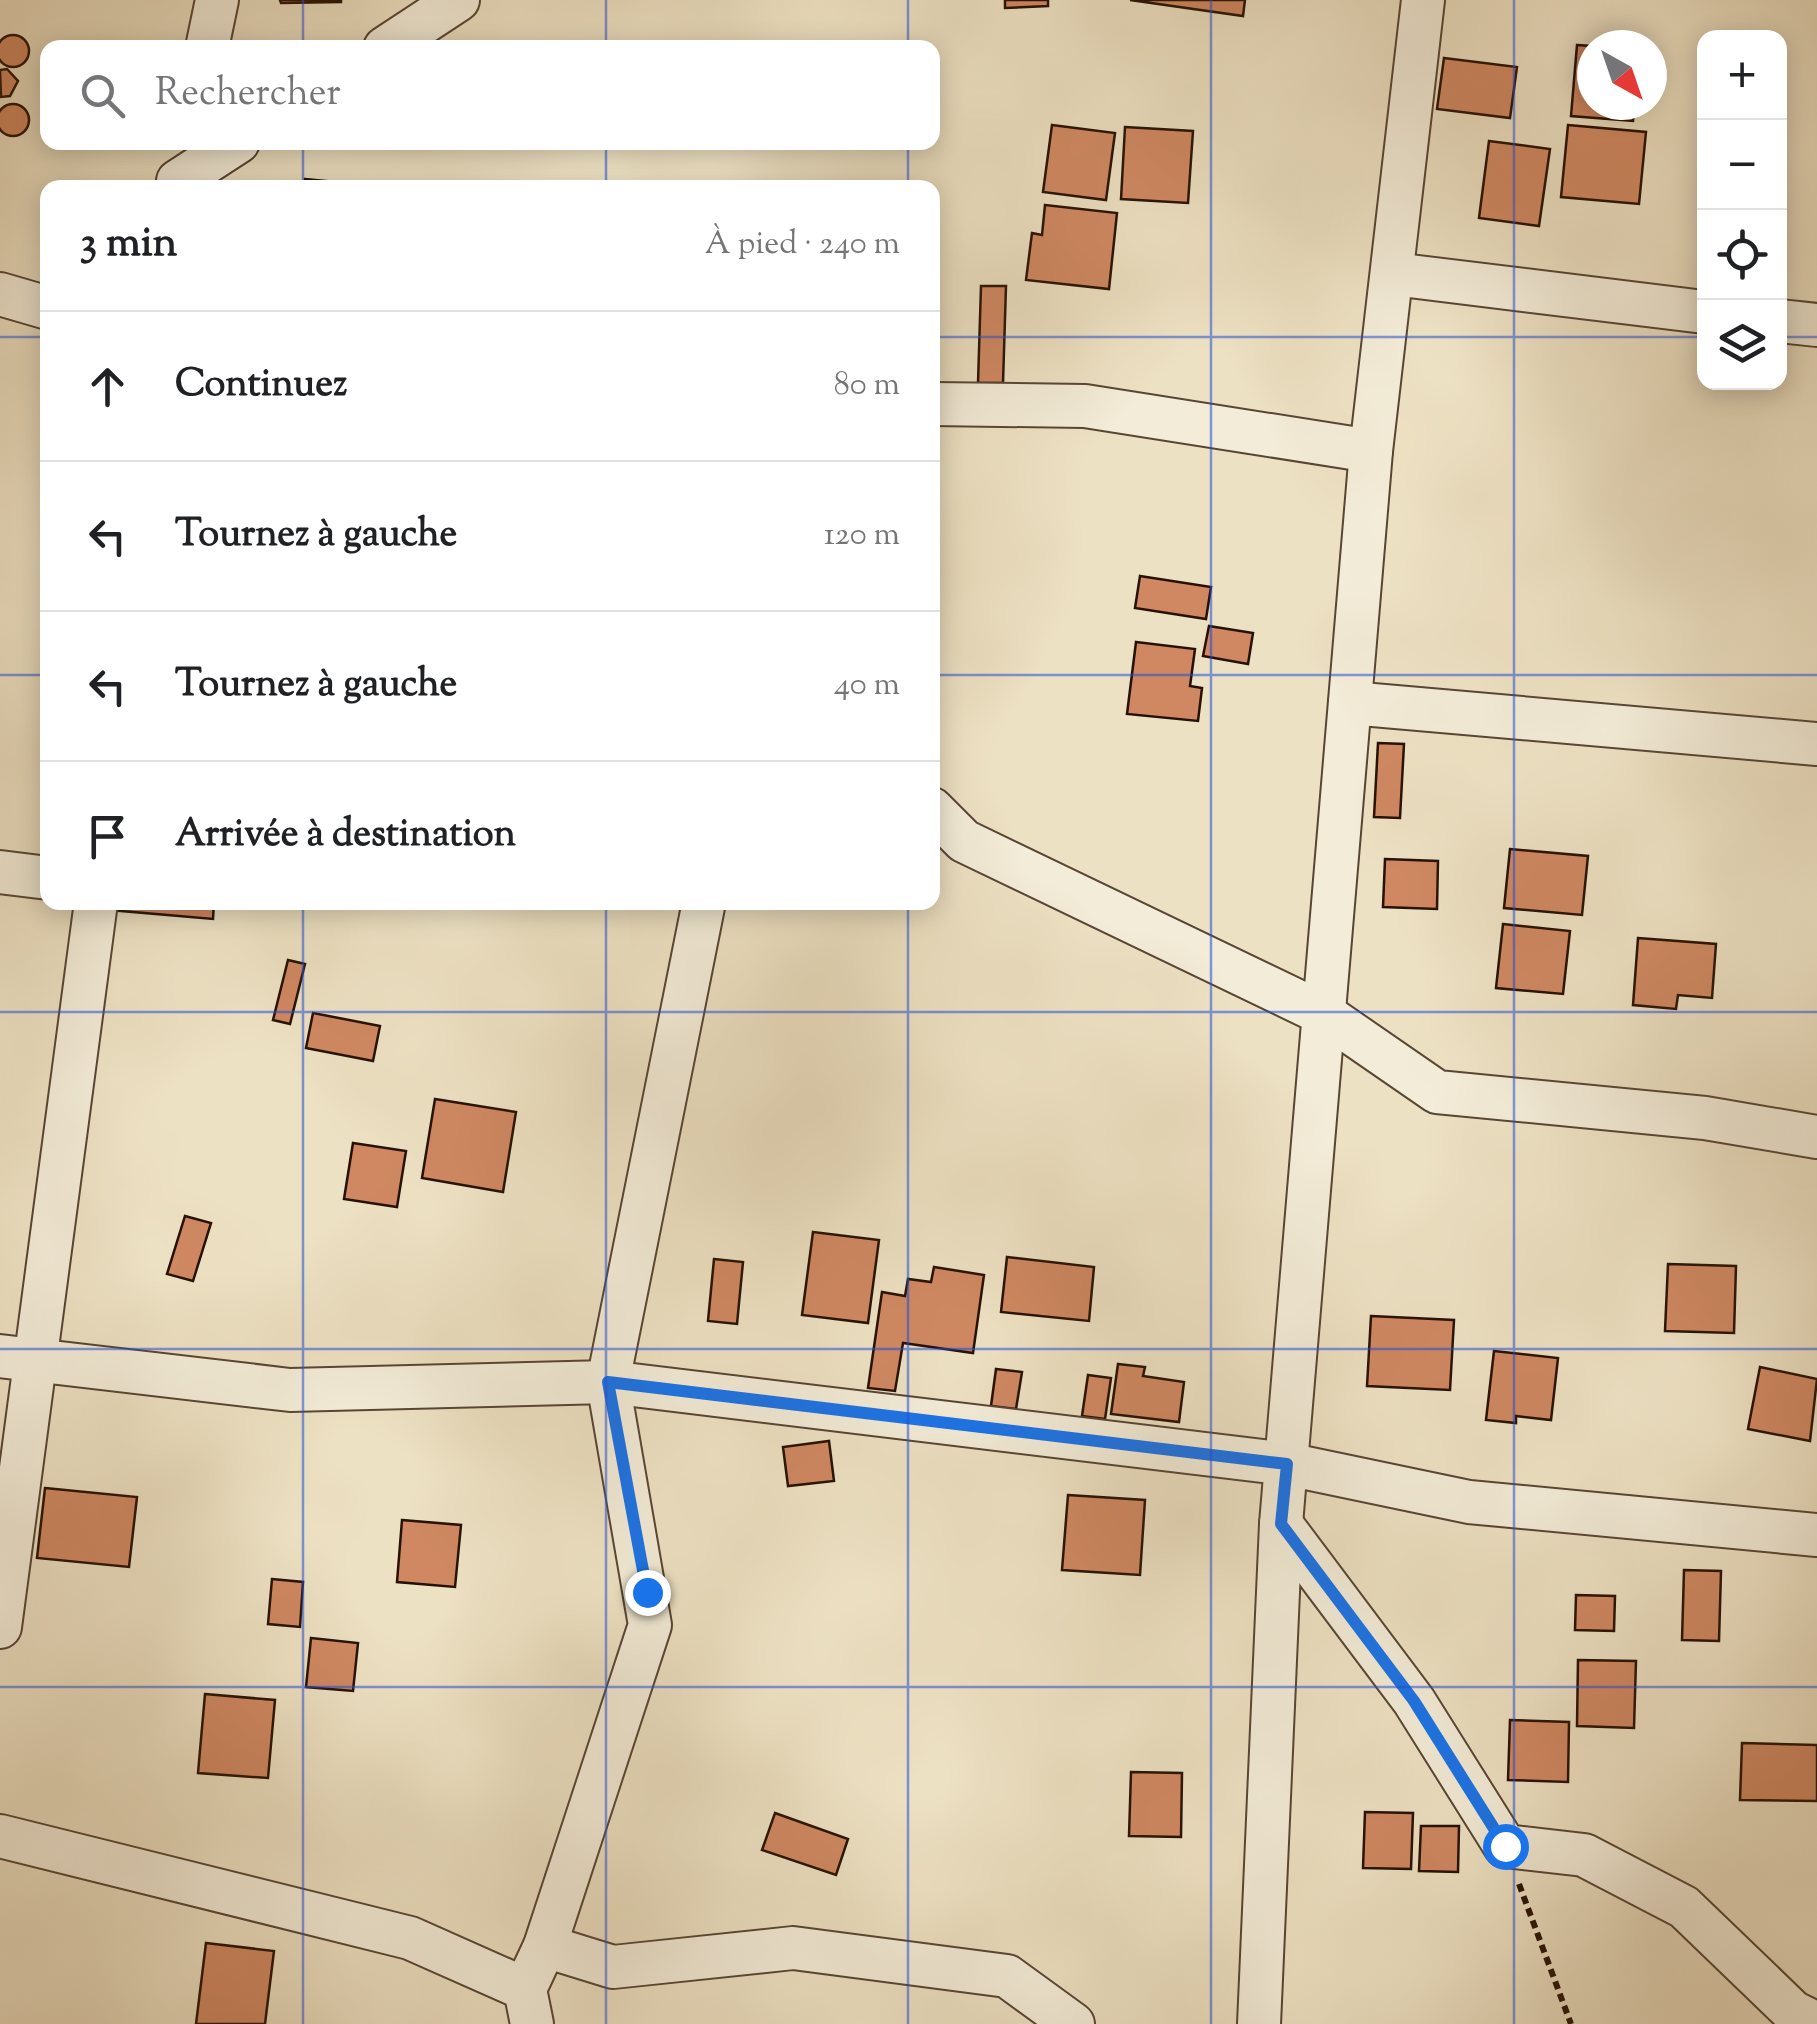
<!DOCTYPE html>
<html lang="fr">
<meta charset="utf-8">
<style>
:root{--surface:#fff;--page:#f2f2f2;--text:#202124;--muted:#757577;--line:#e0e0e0}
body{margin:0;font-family:"Sorts Mill Goudy",serif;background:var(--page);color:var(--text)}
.controls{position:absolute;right:30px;top:30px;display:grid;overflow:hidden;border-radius:20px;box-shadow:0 5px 25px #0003}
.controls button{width:90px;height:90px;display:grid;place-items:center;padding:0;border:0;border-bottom:2px solid var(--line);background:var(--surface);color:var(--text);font:50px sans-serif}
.compass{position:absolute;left:1577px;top:30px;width:90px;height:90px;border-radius:50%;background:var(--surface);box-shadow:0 5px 25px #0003;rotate:140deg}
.stop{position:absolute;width:30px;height:30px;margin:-22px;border:8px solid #1a73e8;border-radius:50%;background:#fff}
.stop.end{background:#1a73e8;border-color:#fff;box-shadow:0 2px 10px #0008}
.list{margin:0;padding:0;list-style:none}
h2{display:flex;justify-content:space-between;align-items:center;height:130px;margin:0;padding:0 40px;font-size:42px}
h2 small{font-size:32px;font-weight:400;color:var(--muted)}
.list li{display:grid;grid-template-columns:65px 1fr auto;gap:30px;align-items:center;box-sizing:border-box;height:150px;padding:0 40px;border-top:2px solid var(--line)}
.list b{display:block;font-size:38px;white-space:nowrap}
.list em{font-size:32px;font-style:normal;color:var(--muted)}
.icon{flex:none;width:55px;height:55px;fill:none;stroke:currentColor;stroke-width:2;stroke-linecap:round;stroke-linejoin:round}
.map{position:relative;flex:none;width:1817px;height:2024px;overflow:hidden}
.search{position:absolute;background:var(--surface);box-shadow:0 5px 25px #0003;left:40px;top:40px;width:900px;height:110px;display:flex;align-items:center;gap:25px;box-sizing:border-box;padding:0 35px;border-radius:20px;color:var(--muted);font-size:38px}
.panel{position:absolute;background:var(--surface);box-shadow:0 5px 25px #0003;left:40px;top:180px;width:900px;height:730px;border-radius:20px}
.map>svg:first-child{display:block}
.building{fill:#cf8862;stroke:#271104;stroke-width:2.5}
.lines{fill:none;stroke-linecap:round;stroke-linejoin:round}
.minor-casing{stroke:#584534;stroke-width:46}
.path{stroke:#271104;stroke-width:6;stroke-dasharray:8 5;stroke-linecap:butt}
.minor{stroke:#f3ecd8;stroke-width:42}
.route{stroke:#1a73e8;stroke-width:12}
.grid{fill:none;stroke:#1d4ed8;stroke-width:2.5;stroke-opacity:0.55}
</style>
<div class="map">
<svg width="1817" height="2024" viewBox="0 0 1817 2024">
<rect width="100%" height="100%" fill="#ede1c3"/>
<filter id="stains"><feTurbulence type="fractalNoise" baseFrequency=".002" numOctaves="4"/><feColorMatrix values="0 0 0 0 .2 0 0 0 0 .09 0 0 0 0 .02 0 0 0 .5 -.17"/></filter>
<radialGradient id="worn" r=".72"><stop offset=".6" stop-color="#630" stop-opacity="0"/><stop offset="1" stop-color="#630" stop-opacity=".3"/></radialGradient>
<!-- building -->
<g class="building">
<polygon points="280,0 341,0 341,2 281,3"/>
<polygon points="1005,0 1048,0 1048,6 1005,8"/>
<polygon points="1130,0 1245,0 1243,16"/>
<circle cx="13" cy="51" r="16"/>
<polygon points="1577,45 1592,46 1592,105 1635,105 1633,121 1571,116"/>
<polygon points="1444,58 1517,67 1510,118 1437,109"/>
<polygon points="7,69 18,81 10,96 1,97 0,70"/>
<circle cx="13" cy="120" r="16"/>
<polygon points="1052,125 1115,133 1106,200 1043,192"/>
<polygon points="1568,125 1646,132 1639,204 1561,197"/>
<polygon points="1125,127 1193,131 1188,203 1121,199"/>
<polygon points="1489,141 1550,149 1539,226 1479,218"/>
<polygon points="305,179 378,186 377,188 304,188"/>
<polygon points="1045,205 1117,213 1109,289 1026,280 1032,233 1042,235"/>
<polygon points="981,286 1006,286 1003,383 978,383"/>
<polygon points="1140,576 1211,587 1206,619 1135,608"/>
<polygon points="1209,626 1253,633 1248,664 1203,656"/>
<polygon points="1136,642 1195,649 1190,686 1202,688 1198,721 1127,714"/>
<polygon points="1378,743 1404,744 1400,818 1374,817"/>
<polygon points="1510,849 1588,856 1582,915 1504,908"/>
<polygon points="1385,859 1438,861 1437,909 1383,907"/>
<polygon points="110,902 214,902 213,919 110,910"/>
<polygon points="1503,924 1570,931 1563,994 1496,988"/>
<polygon points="1638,938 1716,944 1712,998 1678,995 1676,1009 1633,1005"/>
<polygon points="288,960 305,964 290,1024 273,1020"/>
<polygon points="313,1013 380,1026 373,1061 306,1048"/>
<polygon points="435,1099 516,1112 503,1192 422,1178"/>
<polygon points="353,1143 406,1151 397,1207 344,1199"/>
<polygon points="185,1216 211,1223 193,1281 167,1274"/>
<polygon points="813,1232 879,1240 868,1323 802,1315"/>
<polygon points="1007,1257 1094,1267 1089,1321 1001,1312"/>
<polygon points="714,1259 743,1262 737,1324 708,1321"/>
<polygon points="1668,1264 1736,1266 1734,1333 1665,1331"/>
<polygon points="934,1267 984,1275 973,1353 903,1343 895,1391 868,1388 882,1292 905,1296 908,1279 931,1282"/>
<polygon points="1371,1316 1454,1320 1450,1390 1367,1386"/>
<polygon points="1494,1351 1558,1358 1551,1420 1516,1416 1516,1423 1486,1420"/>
<polygon points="1118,1364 1145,1367 1143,1376 1184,1382 1179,1422 1111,1414"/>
<polygon points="1760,1367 1817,1379 1810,1441 1748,1429"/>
<polygon points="996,1369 1022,1372 1016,1409 991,1406"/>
<polygon points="1088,1375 1111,1378 1105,1419 1082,1416"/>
<polygon points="829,1441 834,1481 788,1486 783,1447"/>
<polygon points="45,1488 137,1497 129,1567 37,1558"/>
<polygon points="1068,1495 1145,1500 1140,1575 1062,1570"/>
<polygon points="402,1520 461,1525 455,1587 397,1582"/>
<polygon points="1684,1570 1721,1571 1719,1641 1682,1640"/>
<polygon points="272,1579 303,1582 300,1627 268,1624"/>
<polygon points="1576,1595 1615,1596 1614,1631 1575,1630"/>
<polygon points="311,1638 358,1643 353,1691 306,1687"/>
<polygon points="1578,1660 1636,1661 1634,1728 1577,1726"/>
<polygon points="205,1694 275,1700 268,1778 198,1773"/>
<polygon points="1510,1720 1569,1722 1568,1782 1508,1780"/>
<polygon points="1742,1743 1817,1745 1817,1801 1740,1800"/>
<polygon points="1131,1772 1182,1773 1181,1837 1129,1836"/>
<polygon points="1365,1812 1413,1813 1411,1869 1363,1868"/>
<polygon points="775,1813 848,1839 836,1875 762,1850"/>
<polygon points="1421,1826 1459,1826 1458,1872 1419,1871"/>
<polygon points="206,1943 274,1951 265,2024 196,2024"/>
</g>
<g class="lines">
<defs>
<g id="minor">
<polyline points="207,48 217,0"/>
<polyline points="385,48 458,0"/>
<polyline points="178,181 238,142"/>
<polyline points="1393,274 1704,312"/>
<polyline points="0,294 48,308"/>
<polyline points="1780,321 1817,325"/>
<polyline points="932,404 1085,406 1371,451"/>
<polyline points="1350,703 1817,744"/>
<polyline points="932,809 964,841 1324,1014 1437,1092 1705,1118 1817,1137"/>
<polyline points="0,872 48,878"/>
<polyline points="0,1356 290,1390 608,1382 1287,1464 1469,1502 1817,1535"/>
<polyline points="1281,1524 1414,1701 1505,1846 1584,1855 1684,1907 1793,2012 1817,2024"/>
<polyline points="0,1627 96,902"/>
<polyline points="0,1836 410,1938 525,1989 532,2024"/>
<polyline points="545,1946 613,1967 793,1948 1007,1976 1073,2024"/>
<polyline points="525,1989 545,1946 650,1625 608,1382 704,902"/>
<polyline points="1259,2024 1281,1524 1371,451 1423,0"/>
</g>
</defs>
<!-- minor casing -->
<use href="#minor" class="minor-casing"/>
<!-- path -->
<polyline class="path" points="1519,1884 1571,2024"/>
<!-- minor -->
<use href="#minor" class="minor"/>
</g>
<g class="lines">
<!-- route -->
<polyline class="route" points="647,1592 608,1382 1287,1464 1281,1524 1414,1701 1505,1846"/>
</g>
<!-- grid -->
<path class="grid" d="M303 0V48M606 0V48M908 0V48M1211 0V2024M1514 0V2024M303 142V188M606 142V188M908 142V188M0 337H48M932 337H1704M1780 337H1817M0 675H48M932 675H1817M303 902V2024M606 902V2024M908 902V2024M0 1012H1817M0 1349H1817M0 1687H1817"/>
<rect width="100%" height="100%" filter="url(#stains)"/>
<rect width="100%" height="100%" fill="url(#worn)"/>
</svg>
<div class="controls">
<button>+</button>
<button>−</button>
<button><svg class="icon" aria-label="locate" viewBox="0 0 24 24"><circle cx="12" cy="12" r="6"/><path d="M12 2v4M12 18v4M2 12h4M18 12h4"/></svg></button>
<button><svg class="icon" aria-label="layers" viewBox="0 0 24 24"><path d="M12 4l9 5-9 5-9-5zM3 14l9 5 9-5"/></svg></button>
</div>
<svg class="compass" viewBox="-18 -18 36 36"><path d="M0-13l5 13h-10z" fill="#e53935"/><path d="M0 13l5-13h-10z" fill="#757577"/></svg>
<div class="stop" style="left:1505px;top:1846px"></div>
<div class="stop end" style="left:647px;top:1592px"></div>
<div class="search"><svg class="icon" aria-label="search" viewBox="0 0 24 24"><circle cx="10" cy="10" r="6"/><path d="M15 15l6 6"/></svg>Rechercher</div>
<section class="panel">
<h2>3 min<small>À pied · 240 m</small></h2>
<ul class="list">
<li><svg class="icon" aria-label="ahead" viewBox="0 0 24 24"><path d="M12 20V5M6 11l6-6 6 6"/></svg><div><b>Continuez</b></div><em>80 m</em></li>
<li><svg class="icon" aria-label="left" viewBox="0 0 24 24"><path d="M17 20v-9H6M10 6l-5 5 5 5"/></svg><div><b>Tournez à gauche</b></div><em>120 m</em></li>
<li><svg class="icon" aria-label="left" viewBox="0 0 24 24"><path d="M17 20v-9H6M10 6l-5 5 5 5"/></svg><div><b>Tournez à gauche</b></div><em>40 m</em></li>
<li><svg class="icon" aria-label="arrive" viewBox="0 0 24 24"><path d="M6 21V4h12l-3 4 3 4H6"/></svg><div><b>Arrivée à destination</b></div></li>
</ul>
</section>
</div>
